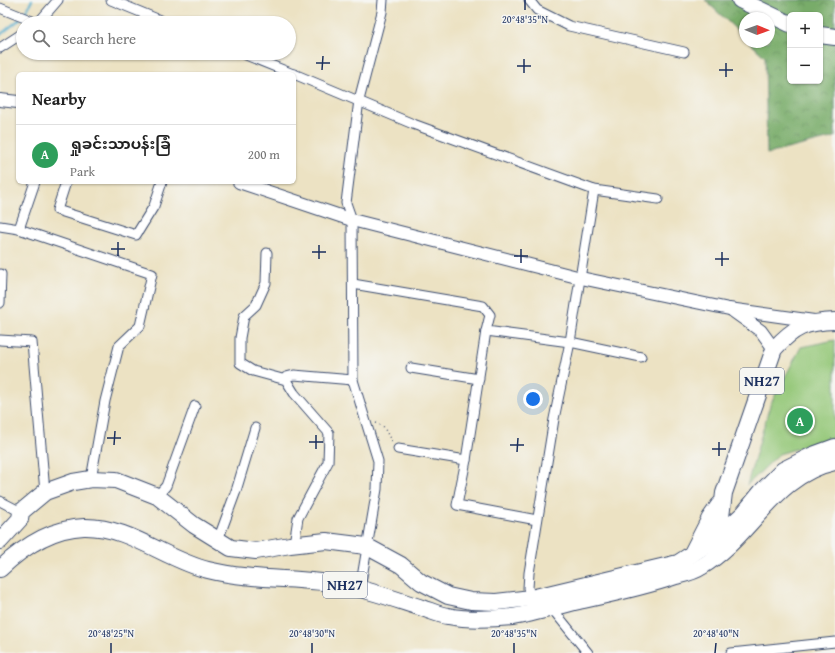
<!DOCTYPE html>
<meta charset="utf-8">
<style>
:root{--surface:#fff;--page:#f6f6f6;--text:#222;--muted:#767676;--line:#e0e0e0;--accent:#1a73e8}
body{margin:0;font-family:"Gentium Book Plus","Noto Sans Myanmar",serif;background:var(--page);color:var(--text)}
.controls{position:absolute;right:12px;top:12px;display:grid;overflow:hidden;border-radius:6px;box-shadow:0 1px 3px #0004}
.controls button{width:36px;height:36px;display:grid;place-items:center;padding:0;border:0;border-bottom:1px solid var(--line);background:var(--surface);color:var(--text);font:20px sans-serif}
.compass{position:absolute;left:739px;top:12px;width:36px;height:36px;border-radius:50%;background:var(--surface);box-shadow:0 1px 3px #0004;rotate:91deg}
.you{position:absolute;left:533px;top:399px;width:14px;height:14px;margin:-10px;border:3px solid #fff;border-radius:50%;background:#1a73e8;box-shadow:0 0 0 6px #1a73e833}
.badge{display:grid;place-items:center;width:26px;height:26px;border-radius:50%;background:var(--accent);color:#fff;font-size:13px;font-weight:700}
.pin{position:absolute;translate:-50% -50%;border:2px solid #fff;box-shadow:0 1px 4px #0006}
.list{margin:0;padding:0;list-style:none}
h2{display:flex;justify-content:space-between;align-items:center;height:52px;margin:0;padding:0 16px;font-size:17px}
h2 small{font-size:13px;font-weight:400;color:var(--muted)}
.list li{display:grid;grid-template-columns:26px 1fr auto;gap:12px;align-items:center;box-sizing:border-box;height:60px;padding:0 16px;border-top:1px solid var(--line)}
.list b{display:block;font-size:15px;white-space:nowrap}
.list p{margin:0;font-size:13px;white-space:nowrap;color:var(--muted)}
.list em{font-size:13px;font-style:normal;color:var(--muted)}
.icon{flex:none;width:22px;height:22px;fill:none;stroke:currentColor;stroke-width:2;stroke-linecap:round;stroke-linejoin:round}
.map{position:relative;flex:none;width:835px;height:653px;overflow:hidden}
.search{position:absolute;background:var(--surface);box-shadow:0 1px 3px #0004;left:16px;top:16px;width:280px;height:44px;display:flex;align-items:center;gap:10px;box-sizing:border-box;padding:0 14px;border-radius:22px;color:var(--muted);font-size:15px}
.panel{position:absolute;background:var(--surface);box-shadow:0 1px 3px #0004;left:16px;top:72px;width:280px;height:112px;border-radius:6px}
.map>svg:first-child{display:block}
.forest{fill:url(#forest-crowns);stroke:#4a6e64;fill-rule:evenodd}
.park{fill:#95c879;stroke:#587c6c}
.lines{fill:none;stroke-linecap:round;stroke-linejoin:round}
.stream{stroke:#4fabcd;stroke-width:2.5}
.street-casing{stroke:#3a4a6d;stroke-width:11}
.secondary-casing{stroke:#3a4a6d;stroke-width:14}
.highway-casing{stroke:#3a4a6d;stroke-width:18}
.path{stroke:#3a4a6d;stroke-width:1.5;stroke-dasharray:1 3;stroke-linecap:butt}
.street{stroke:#fff;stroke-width:9}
.secondary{stroke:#fff;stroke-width:12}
.highway{stroke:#fff;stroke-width:16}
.ticks{fill:none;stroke:#1b2f5e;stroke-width:1.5}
.labels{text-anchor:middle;stroke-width:3;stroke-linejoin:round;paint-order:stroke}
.shield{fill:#f6f6f2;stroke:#5d6b8a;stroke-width:1}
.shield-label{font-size:15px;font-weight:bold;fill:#1b2f5e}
.ticks-label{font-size:10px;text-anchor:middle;fill:#1b2f5e;stroke:#f6f6f2;stroke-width:3;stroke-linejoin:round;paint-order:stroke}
</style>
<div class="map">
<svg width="835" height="653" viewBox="0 0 835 653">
<defs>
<pattern id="forest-crowns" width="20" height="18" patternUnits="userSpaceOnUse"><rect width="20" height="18" fill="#78ac69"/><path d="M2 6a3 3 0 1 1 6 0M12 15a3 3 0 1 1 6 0" fill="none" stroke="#628c5a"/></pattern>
</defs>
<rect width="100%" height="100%" fill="#f6f6f2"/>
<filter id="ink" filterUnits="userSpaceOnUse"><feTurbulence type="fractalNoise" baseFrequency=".025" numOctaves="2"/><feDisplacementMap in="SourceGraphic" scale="8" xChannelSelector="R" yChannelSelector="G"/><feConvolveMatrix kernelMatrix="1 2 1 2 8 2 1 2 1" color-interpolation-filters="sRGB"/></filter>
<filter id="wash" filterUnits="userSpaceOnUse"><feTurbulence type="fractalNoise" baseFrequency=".012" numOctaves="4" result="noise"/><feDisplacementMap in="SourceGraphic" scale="16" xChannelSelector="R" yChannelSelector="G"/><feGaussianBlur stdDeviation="0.9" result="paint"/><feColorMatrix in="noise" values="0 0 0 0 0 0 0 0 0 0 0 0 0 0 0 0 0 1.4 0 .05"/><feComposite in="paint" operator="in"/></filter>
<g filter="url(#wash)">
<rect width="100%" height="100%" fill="#ece2c3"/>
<!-- forest -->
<path class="forest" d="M705 0H835V137L767 154 765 57 749 42H769V18H745V38ZM790 15H820V81H790Z"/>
<!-- park -->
<polygon class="park" points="835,340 835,437 779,454 747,485 770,405 801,347"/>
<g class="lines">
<!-- stream -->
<g class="stream">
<polyline points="24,16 32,0"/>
<polyline points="0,35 20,19"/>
</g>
</g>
</g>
<g filter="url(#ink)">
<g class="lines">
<defs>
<g id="street">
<polyline points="111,0 167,23"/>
<polyline points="529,0 537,10 569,26 684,52"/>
<polyline points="0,8 37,23"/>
<polyline points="38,23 58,0"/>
<polyline points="0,48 23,33"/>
<polyline points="241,53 293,74"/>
<polyline points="294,74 413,124 594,190 658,199"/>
<polyline points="66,182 57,210 136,235 154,206 162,182"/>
<polyline points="0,226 19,229 152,274 140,326 119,346 105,401 91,479"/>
<polyline points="19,229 35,182"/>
<polyline points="267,253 266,283 256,305 244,316 240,338 240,363 253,371 286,380 294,393 329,433 328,462 298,518 294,544"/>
<polyline points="353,284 483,306 490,315 486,331 570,342 641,357"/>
<polyline points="0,303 1,274"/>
<polyline points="486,331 466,460 457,505 537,520"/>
<polyline points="0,340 32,342 45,492"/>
<polyline points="411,368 479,379"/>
<polyline points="286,377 294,375 353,380"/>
<polyline points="398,449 466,460"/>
<polyline points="157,496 166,486 195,406"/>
<polyline points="0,501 21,512"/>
<polyline points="218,540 236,491 255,428"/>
<polyline points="360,589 377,489 378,461 353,380 352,220 346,203 359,100 382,12 383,0"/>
<polyline points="535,600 531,598 528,588 529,573 554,419 570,342 594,190"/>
<polyline points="550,606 588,653"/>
<polyline points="731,653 835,642"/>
</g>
<g id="secondary">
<polyline points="0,100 18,102"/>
<polyline points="239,182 352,220 581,278 729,309 814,321"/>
<polyline points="733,311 761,331 774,349"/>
</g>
<g id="highway">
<polyline points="740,0 790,24"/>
<polyline points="820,35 835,37"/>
<polyline points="0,541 20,519 21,512 45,492 73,482 91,479 116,480 157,496 194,525 231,548 256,551 290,545 326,541 366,546 401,565 421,582 448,596 471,601 496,602 531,598 678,563 717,538 744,513 762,491 783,470 813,455 835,447"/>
<path d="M718 541 724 493 774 349C794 327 805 322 835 321"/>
<polyline points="691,555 710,518 719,505"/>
<path d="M0 569C22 548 52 528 84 527 129 526 166 560 208 570 252 581 299 577 344 585 370 590 397 600 422 608 431 611 440 615 448 616 468 620 492 619 512 617 534 614 557 606 579 601 611 594 644 587 676 576 684 574 694 572 701 567 752 537 773 475 835 462"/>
</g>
</defs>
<!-- street casing -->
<use href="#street" class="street-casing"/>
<!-- secondary casing -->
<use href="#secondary" class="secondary-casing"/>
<!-- highway casing -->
<use href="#highway" class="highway-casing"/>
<!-- path -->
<polyline class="path" points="376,423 383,426 392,442"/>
<!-- street -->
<use href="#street" class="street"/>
<!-- secondary -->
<use href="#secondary" class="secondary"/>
<!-- highway -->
<use href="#highway" class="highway"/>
</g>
</g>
<!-- ticks -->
<path class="ticks" d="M525 10V0M316 63H330M517 66H531M322 70 323 56M719 70H733M524 73V59M726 77V63M111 249H125M312 252H326M118 256V242M514 256H528M319 259V245M715 259H729M521 263V249M722 266V252M107 438H121M309 442H323M114 445 115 431M510 445H524M316 449V435M712 449H726M517 452 518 438M719 456V442M111 653V643M312 653V643M514 653V643M715 653 716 643"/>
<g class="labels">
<!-- shield labels -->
<g class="shield">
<rect x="740" y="368" width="44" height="26" rx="3"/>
<rect x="323" y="572" width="44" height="26" rx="3"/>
</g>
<g class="shield-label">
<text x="762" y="386">NH27</text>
<text x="345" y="590">NH27</text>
</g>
</g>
<g class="ticks-label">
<text x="525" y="23">20°48'35"N</text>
<text x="111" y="637">20°48'25"N</text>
<text x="312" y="637">20°48'30"N</text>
<text x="514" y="637">20°48'35"N</text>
<text x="716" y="637">20°48'40"N</text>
</g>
</svg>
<div class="controls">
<button>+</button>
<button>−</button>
</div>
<svg class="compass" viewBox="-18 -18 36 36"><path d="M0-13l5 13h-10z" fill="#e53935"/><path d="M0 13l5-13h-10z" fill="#767676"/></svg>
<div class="you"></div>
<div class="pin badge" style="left:800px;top:421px;background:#2e9e5b">A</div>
<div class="search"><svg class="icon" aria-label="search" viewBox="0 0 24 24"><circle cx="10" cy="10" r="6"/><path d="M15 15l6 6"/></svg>Search here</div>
<section class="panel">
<h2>Nearby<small></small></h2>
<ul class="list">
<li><span class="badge" style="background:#2e9e5b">A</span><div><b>ရှုခင်းသာပန်းခြံ</b><p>Park</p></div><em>200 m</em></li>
</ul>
</section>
</div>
